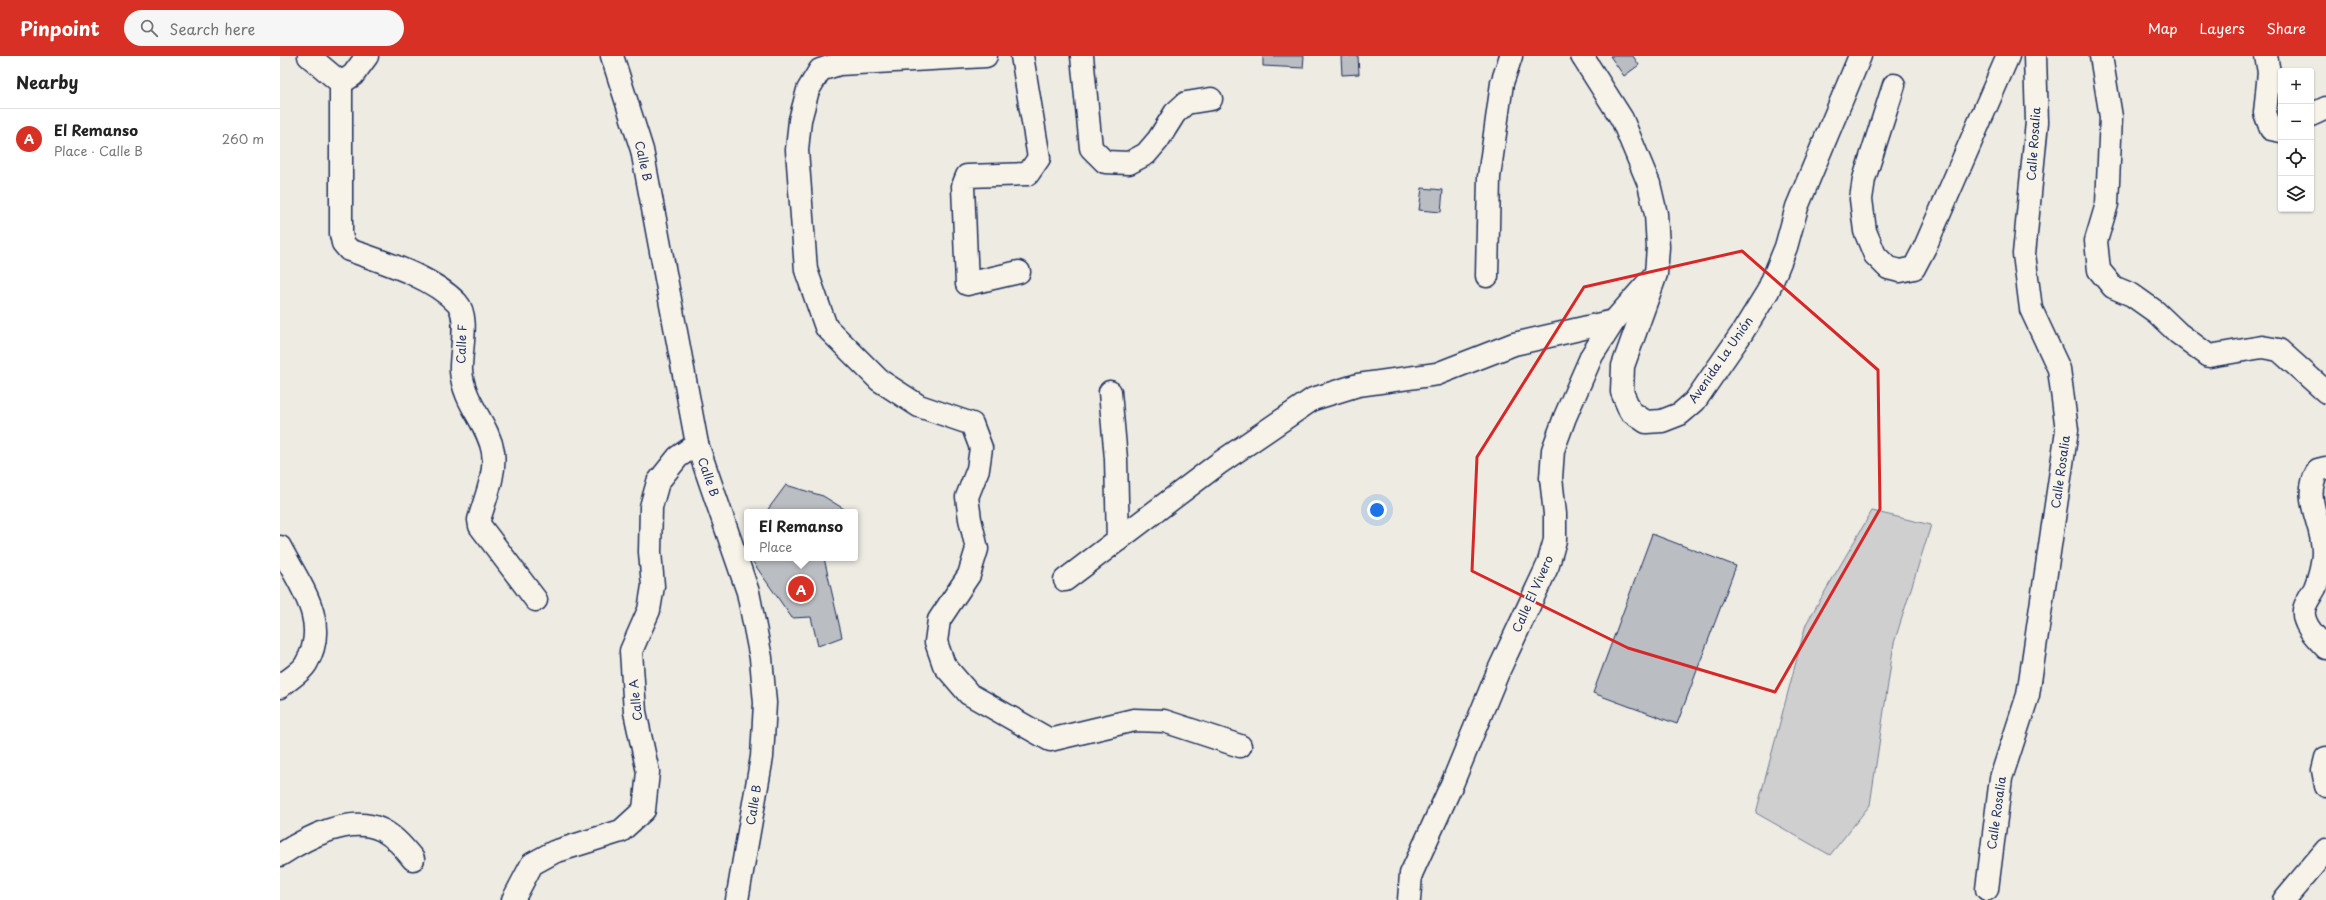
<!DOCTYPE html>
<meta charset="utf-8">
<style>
:root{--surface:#fff;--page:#f6f6f6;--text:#222;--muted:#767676;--line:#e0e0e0;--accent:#d93025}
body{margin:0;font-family:"Playpen Sans",sans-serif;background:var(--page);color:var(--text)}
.controls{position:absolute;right:12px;top:12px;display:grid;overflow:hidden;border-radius:4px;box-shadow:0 1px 3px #0004}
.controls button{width:36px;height:36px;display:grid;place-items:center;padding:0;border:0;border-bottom:1px solid var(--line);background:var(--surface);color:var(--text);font:20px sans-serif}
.you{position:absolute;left:1097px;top:454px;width:14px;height:14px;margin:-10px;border:3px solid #fff;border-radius:50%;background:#1a73e8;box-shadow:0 0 0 6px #1a73e833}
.badge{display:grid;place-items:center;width:26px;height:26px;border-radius:50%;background:var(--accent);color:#fff;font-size:13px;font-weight:700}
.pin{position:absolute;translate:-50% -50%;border:2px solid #fff;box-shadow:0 1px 4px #0006}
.popup{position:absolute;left:464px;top:453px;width:114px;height:52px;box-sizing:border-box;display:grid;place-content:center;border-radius:4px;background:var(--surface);filter:drop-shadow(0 1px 3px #0005);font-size:13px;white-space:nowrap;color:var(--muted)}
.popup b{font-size:15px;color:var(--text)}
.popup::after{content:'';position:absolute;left:50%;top:100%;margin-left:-8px;border:8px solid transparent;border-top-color:var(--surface)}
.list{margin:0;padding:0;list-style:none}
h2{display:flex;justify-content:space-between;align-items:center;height:52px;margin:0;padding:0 16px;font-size:17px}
h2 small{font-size:13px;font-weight:400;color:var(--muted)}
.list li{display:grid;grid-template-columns:26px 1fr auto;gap:12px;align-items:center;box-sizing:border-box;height:60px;padding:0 16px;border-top:1px solid var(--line)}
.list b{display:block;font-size:15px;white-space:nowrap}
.list p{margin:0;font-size:13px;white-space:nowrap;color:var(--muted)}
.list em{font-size:13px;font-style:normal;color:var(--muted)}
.icon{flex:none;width:22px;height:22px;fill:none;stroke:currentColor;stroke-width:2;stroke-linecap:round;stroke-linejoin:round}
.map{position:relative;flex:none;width:2046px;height:844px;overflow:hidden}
header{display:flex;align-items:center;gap:24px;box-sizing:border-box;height:56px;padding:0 20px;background:var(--accent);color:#fff}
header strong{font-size:19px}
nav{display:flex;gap:22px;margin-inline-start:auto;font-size:14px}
.search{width:280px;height:36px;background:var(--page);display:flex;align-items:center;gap:10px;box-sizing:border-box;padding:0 14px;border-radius:22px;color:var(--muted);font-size:15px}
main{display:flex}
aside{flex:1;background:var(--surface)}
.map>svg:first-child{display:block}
.green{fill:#cfcfcf;stroke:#757f96}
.building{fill:#babdc2;stroke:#1b2f5e}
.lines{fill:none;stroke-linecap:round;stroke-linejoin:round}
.minor-casing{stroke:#1b2f5e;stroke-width:25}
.minor{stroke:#f7f3e8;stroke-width:22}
.marked{fill:none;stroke:#d62828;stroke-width:3;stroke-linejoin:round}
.labels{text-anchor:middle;stroke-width:3.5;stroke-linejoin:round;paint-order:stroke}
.street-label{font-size:12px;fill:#1b2f5e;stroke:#f7f3e8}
</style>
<header>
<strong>Pinpoint</strong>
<div class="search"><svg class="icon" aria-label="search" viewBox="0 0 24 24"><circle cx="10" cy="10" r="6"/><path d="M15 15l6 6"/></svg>Search here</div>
<nav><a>Map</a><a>Layers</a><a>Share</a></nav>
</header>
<main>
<aside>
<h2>Nearby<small></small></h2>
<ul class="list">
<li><span class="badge">A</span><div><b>El Remanso</b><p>Place · Calle B</p></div><em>260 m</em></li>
</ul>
</aside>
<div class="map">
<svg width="2046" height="844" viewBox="0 0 2046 844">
<rect width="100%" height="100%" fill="#eeebe2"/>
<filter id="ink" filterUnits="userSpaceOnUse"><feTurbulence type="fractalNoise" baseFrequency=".025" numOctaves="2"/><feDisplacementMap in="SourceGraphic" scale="8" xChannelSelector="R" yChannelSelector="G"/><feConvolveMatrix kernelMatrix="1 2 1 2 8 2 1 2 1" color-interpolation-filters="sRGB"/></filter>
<g filter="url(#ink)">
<!-- green -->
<polygon class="green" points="1592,455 1651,469 1614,587 1590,749 1550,799 1476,757 1526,568"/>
<!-- building -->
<g class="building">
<polygon points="983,0 1024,0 1023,12 983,10"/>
<polygon points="1061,0 1078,0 1079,18 1062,19"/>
<polygon points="1330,0 1353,0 1359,9 1344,20"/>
<polygon points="1142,132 1163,134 1161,156 1139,154"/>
<polygon points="506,429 543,440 569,456 486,456"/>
<polygon points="1372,478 1456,510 1397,668 1313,637"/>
<polygon points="470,502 544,502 562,581 538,590 531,561 512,562"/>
</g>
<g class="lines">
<defs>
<g id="minor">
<path d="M29 0 61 27V178L63 187 69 194C103 206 151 220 177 247 190 261 180 296 181 315 184 348 208 367 213 396 216 418 205 443 199 464L200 470 256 544"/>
<polyline points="332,0 362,94 417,388 468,536 481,602 485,647 482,701 457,844"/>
<polyline points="706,0 559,8 540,14 528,34 520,64 517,94 526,214 546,271 599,324 639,350 692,368 701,392 698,413 687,441 690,463 697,493 689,519 659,564 656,586 664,609 689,638 770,684 854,664 884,665 960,690"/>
<polyline points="802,0 811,92 825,106 849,107 866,98 878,84 895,57 906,47 931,43"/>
<polyline points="1302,0 1342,63 1369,128 1376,158 1378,191 1376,218 1343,310 1342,336 1350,355 1366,366 1382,365 1400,358 1415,345 1462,277 1488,235 1506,191 1517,151 1580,0"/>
<polyline points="1821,0 1831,61 1827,148 1816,185 1819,214 1833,231 1852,239 1876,256 1898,277 1929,300 1982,291 1999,294 2046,336"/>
<polyline points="1986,0 1989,16 1985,57 1991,73 2001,75"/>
<polyline points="61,27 73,19 87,0"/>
<polyline points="1614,29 1584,123 1581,143 1585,175 1595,199 1608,212 1620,215 1634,212 1645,191 1728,0"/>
<polyline points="2031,59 2046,52"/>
<polyline points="739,216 687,228 683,130 687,120 748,118 759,102 742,0"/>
<polyline points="1207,220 1209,121 1222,27 1231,0"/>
<polyline points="830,336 836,403 838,484"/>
<path d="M2046 412 2038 414C2021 444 2043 465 2043 496 2043 506 2039 522 2035 532 2032 538 2025 547 2024 554 2022 569 2037 582 2046 592"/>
<path d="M0 491C19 528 51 566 26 608 21 617 7 624 0 631"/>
<polyline points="785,524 938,408 1033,343 1078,329 1157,318 1234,288 1334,265"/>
<polyline points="2046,702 2043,714 2046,730"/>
<path d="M0 799C26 782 71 758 102 774 115 781 124 792 133 803"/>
<polyline points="1707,833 1721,722 1748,639 1787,374 1779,313 1751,253 1744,198 1757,66 1755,0"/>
<polyline points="233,844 252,808 274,796 341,775 364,754 368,716 355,656 351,595 369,554 373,530 370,496 371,451 378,426 398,401 417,388"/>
<polyline points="1129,844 1131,818 1172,728 1218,616 1268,509 1275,484 1275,458 1271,422 1273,394 1285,361 1312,299 1334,265 1372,222"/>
<polyline points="2004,844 2046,794"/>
</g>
</defs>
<!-- minor casing -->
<use href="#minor" class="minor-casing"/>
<!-- minor -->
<use href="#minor" class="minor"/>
</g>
</g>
<!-- marked area -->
<path class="marked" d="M1462 195 1598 314 1600 453 1495 636 1348 592 1192 515 1197 401 1304 231Z"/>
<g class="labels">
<!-- street labels -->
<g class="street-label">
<text transform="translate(1754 88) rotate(-86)" y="4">Calle Rosalia</text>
<text transform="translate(363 105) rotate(78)" y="4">Calle B</text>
<text transform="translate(182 288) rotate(-88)" y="4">Calle F</text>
<text transform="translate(1441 304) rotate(-55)" y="4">Avenida La Unión</text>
<text transform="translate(1781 416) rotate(-82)" y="4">Calle Rosalia</text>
<text transform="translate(428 421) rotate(71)" y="4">Calle B</text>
<text transform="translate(1253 538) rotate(-66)" y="4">Calle El Vivero</text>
<text transform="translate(356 644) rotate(-96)" y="4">Calle A</text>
<text transform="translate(474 749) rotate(-80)" y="4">Calle B</text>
<text transform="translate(1717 757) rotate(-82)" y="4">Calle Rosalia</text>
</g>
</g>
</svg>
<div class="controls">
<button>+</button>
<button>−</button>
<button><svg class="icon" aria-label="locate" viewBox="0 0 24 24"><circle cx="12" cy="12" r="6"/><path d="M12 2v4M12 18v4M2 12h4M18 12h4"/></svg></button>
<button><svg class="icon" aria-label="layers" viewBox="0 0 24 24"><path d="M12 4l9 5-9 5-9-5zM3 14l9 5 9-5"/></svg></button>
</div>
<div class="you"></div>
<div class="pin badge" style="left:521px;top:533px">A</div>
<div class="popup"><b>El Remanso</b>Place</div>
</div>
</main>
